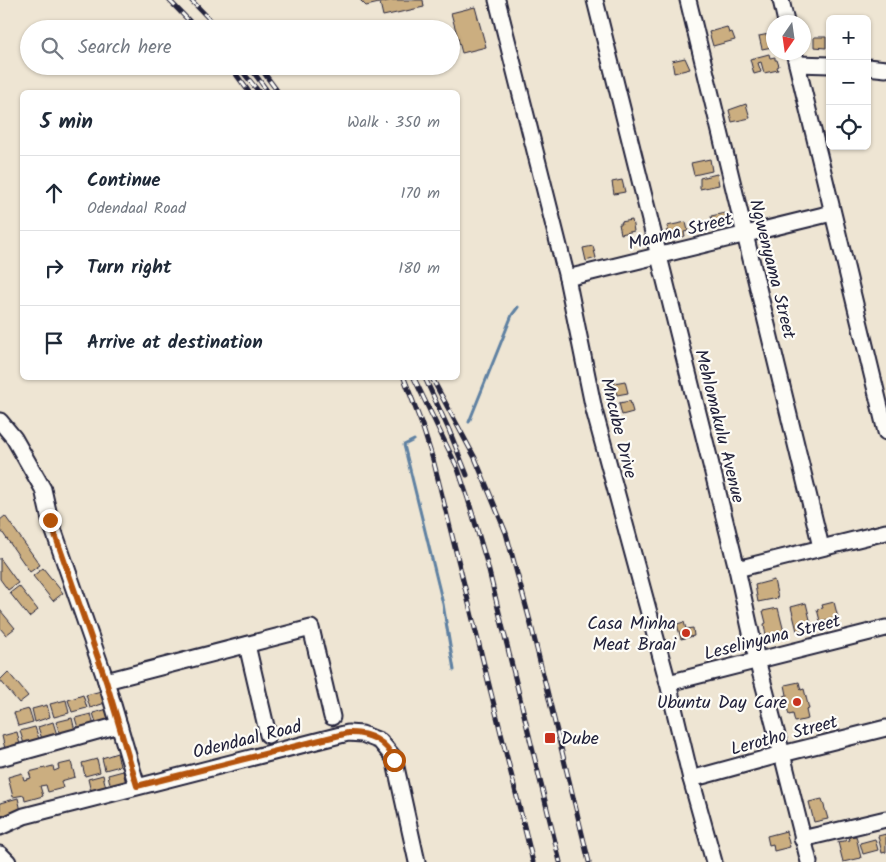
<!DOCTYPE html>
<meta charset="utf-8">
<style>
:root{--surface:#fff;--page:#f2f2f3;--text:#1f2937;--muted:#747a83;--line:#e0e1e3}
body{margin:0;font-family:Kalam,sans-serif;background:var(--page);color:var(--text)}
.controls{position:absolute;right:15px;top:15px;display:grid;overflow:hidden;border-radius:8px;box-shadow:0 1px 4px #0004}
.controls button{width:45px;height:45px;display:grid;place-items:center;padding:0;border:0;border-bottom:1px solid var(--line);background:var(--surface);color:var(--text);font:25px sans-serif}
.compass{position:absolute;left:766px;top:15px;width:45px;height:45px;border-radius:50%;background:var(--surface);box-shadow:0 1px 4px #0004;rotate:193deg}
.stop{position:absolute;width:15px;height:15px;margin:-11px;border:4px solid #b45309;border-radius:50%;background:#fff}
.stop.end{background:#b45309;border-color:#fff;box-shadow:0 1px 5px #0008}
.list{margin:0;padding:0;list-style:none}
h2{display:flex;justify-content:space-between;align-items:center;height:65px;margin:0;padding:0 20px;font-size:21px}
h2 small{font-size:16px;font-weight:400;color:var(--muted)}
.list li{display:grid;grid-template-columns:32px 1fr auto;gap:15px;align-items:center;box-sizing:border-box;height:75px;padding:0 20px;border-top:1px solid var(--line)}
.list b{display:block;font-size:19px;white-space:nowrap}
.list p{margin:0;font-size:16px;white-space:nowrap;color:var(--muted)}
.list em{font-size:16px;font-style:normal;color:var(--muted)}
.icon{flex:none;width:28px;height:28px;fill:none;stroke:currentColor;stroke-width:2;stroke-linecap:round;stroke-linejoin:round}
.map{position:relative;flex:none;width:886px;height:862px;overflow:hidden}
.search{position:absolute;background:var(--surface);box-shadow:0 1px 4px #0004;left:20px;top:20px;width:440px;height:55px;display:flex;align-items:center;gap:12px;box-sizing:border-box;padding:0 18px;border-radius:28px;color:var(--muted);font-size:19px}
.panel{position:absolute;background:var(--surface);box-shadow:0 1px 4px #0004;left:20px;top:90px;width:440px;height:290px;border-radius:8px}
.map>svg:first-child{display:block}
.lines{fill:none;stroke-linecap:round;stroke-linejoin:round}
.stream{stroke:#5f81a2;stroke-width:3}
.building{fill:#cbae80;stroke:#22223b}
.minor-casing{stroke:#22223b;stroke-width:19}
.minor{stroke:#fdfcf7;stroke-width:15}
.rail-casing{stroke:#22223b;stroke-width:5}
.rail{stroke:#fdfcf7;stroke-width:3;stroke-dasharray:9;stroke-linecap:butt}
.route{stroke:#b45309;stroke-width:6}
.poi-dot{fill:#c8321e;stroke:#fdfcf7;stroke-width:2}
.labels{text-anchor:middle;stroke-width:4.5;stroke-linejoin:round;paint-order:stroke}
.street-label{font-size:18px;fill:#22223b;stroke:#fdfcf7}
.poi-label{font-size:18px;fill:#22223b;stroke:#fdfcf7;text-anchor:end}
</style>
<div class="map">
<svg width="886" height="862" viewBox="0 0 886 862">
<rect width="100%" height="100%" fill="#eee5d3"/>
<filter id="ink" filterUnits="userSpaceOnUse"><feTurbulence type="fractalNoise" baseFrequency=".02" numOctaves="2"/><feDisplacementMap in="SourceGraphic" scale="10" xChannelSelector="R" yChannelSelector="G"/><feConvolveMatrix kernelMatrix="1 2 1 2 8 2 1 2 1" color-interpolation-filters="sRGB"/></filter>
<g filter="url(#ink)">
<g class="lines">
<!-- stream -->
<g class="stream">
<polyline points="469,422 512,315 518,307"/>
<polyline points="414,440 404,445 443,604 454,670"/>
</g>
</g>
<!-- building -->
<g class="building">
<polygon points="360,0 392,0 366,6"/>
<polygon points="392,0 423,0 424,7 383,16 380,3"/>
<polygon points="475,7 486,47 462,53 451,13"/>
<polygon points="727,27 729,33 732,32 735,40 713,46 709,32"/>
<polygon points="769,34 772,47 762,49 759,36"/>
<polygon points="814,37 826,37 826,48 814,47"/>
<polygon points="769,54 770,58 775,57 775,60 777,60 779,66 777,67 778,70 764,73 761,62 758,63 761,72 754,74 750,59"/>
<polygon points="685,58 690,69 674,73 672,61"/>
<polygon points="746,104 750,118 732,122 729,110"/>
<polygon points="710,159 712,171 694,175 691,163"/>
<polygon points="717,174 719,185 700,189 700,178"/>
<polygon points="622,180 625,192 614,194 612,182"/>
<polygon points="725,213 727,221 725,222 726,226 714,229 711,216"/>
<polygon points="632,220 634,231 621,234 619,224 622,224 621,222"/>
<polygon points="686,222 688,231 684,232 685,236 668,240 666,231 668,230 667,226"/>
<polygon points="593,246 596,258 586,261 583,248"/>
<polygon points="625,381 628,393 617,395 614,383"/>
<polygon points="630,401 633,412 622,415 619,403"/>
<polygon points="5,516 40,565 30,572 0,529 0,520"/>
<polygon points="0,558 18,583 8,590 0,579"/>
<polygon points="43,568 63,593 53,601 33,576"/>
<polygon points="774,580 778,598 758,602 755,585"/>
<polygon points="19,586 38,610 29,617 10,593"/>
<polygon points="834,602 838,618 820,621 817,609 823,608 822,605"/>
<polygon points="806,603 812,628 797,631 791,607"/>
<polygon points="778,608 784,632 766,636 764,624 766,623 763,611"/>
<polygon points="0,610 15,628 6,635 0,628"/>
<polygon points="684,622 686,629 693,628 694,636 681,639 677,624"/>
<polygon points="8,672 28,696 19,703 0,680"/>
<polygon points="799,682 801,690 804,689 809,709 806,710 808,719 795,722 793,714 789,715 784,696 787,695 785,685"/>
<polygon points="101,691 105,703 90,708 86,695"/>
<polygon points="83,695 87,708 72,712 68,700"/>
<polygon points="66,700 69,713 54,717 50,704"/>
<polygon points="47,705 50,717 35,722 32,709"/>
<polygon points="29,709 33,722 18,726 14,713"/>
<polygon points="108,709 112,722 97,726 93,713"/>
<polygon points="91,714 94,726 79,731 75,718"/>
<polygon points="72,718 75,731 60,735 56,722"/>
<polygon points="53,722 57,735 42,739 38,727"/>
<polygon points="35,727 39,739 24,744 20,731"/>
<polygon points="17,732 20,745 5,749 2,736"/>
<polygon points="117,753 120,766 105,770 102,758"/>
<polygon points="97,759 100,772 85,776 82,763"/>
<polygon points="71,762 75,777 61,781 63,788 48,792 46,785 40,786 43,796 25,801 24,795 13,797 8,777 22,773 24,780 31,778 29,772 53,766 54,771 59,769 58,765"/>
<polygon points="123,771 126,784 111,788 108,775"/>
<polygon points="103,775 106,788 91,792 88,779"/>
<polygon points="18,798 21,811 0,816 0,803"/>
<polygon points="822,799 828,819 814,822 809,802"/>
<polygon points="786,831 790,847 774,851 773,844 769,845 767,836"/>
<polygon points="886,834 886,852 882,853 878,836"/>
<polygon points="856,836 861,858 843,862 838,842 850,840 849,837"/>
<polygon points="875,839 878,850 863,854 860,843"/>
</g>
<g class="lines">
<defs>
<g id="minor">
<polyline points="497,0 567,278 594,410 668,683 691,779 714,862"/>
<polyline points="595,0 737,569 757,660 782,754 809,862"/>
<polyline points="688,0 821,547"/>
<polyline points="781,0 786,22"/>
<polyline points="794,52 886,432"/>
<polyline points="797,64 830,65"/>
<polyline points="867,67 886,69"/>
<polyline points="567,278 832,213"/>
<polyline points="0,421 14,438 43,489 50,520 106,681 137,786"/>
<polyline points="737,569 886,532"/>
<polyline points="247,645 268,735"/>
<polyline points="106,681 311,628 332,717"/>
<polyline points="668,683 886,628"/>
<polyline points="0,758 119,725"/>
<polyline points="691,779 782,754 886,728"/>
<polyline points="0,827 24,816 348,733 362,734 380,741 394,758 417,862"/>
<polyline points="802,839 886,819"/>
<polyline points="0,854 8,862"/>
</g>
</defs>
<!-- minor casing -->
<use href="#minor" class="minor-casing"/>
<!-- minor -->
<use href="#minor" class="minor"/>
<defs>
<g id="rail">
<polyline points="169,0 197,29"/>
<polyline points="191,0 219,29"/>
<polyline points="230,66 249,92"/>
<polyline points="238,66 259,92"/>
<polyline points="249,66 268,92"/>
<polyline points="259,66 278,92"/>
<polyline points="404,378 422,425 434,463 533,862"/>
<polyline points="414,378 458,469 468,499 487,563 560,862"/>
<polyline points="425,378 449,430 467,475"/>
<polyline points="432,378 475,458 506,533 530,621 589,862"/>
</g>
</defs>
<!-- rail casing -->
<use href="#rail" class="rail-casing"/>
<!-- rail -->
<use href="#rail" class="rail"/>
</g>
</g>
<g class="lines" filter="url(#ink)">
<!-- route -->
<path class="route" d="M50 520 106 681 137 786 348 733C368 732 387 741 394 760"/>
</g>
<!-- markers -->
<g class="poi-dot">
<circle cx="686" cy="633" r="5"/>
<circle cx="797" cy="702" r="5"/>
<rect x="544" y="732" width="12" height="12" rx="2.5"/>
</g>
<g class="labels">
<!-- street labels -->
<g class="street-label">
<text transform="translate(680 231) rotate(-14)" y="6">Maama Street</text>
<text transform="translate(773 269) rotate(76)" y="6">Ngwenyama Street</text>
<text transform="translate(720 426) rotate(76)" y="6">Mehlomakulu Avenue</text>
<text transform="translate(619 428) rotate(76)" y="6">Mncube Drive</text>
<text transform="translate(772 637) rotate(-14)" y="6">Leselinyana Street</text>
<text transform="translate(784 735) rotate(-15)" y="6">Lerotho Street</text>
<text transform="translate(247 739) rotate(-14)" y="6">Odendaal Road</text>
</g>
<!-- poi labels -->
<g class="poi-label">
<text x="676" y="629">Casa Minha<tspan x="676" dy="21">Meat Braai</tspan></text>
<text x="787" y="708">Ubuntu Day Care</text>
<text x="561" y="744" text-anchor="start">Dube</text>
</g>
</g>
</svg>
<div class="controls">
<button>+</button>
<button>−</button>
<button><svg class="icon" aria-label="locate" viewBox="0 0 24 24"><circle cx="12" cy="12" r="6"/><path d="M12 2v4M12 18v4M2 12h4M18 12h4"/></svg></button>
</div>
<svg class="compass" viewBox="-18 -18 36 36"><path d="M0-13l5 13h-10z" fill="#e53935"/><path d="M0 13l5-13h-10z" fill="#747a83"/></svg>
<div class="stop" style="left:394px;top:760px"></div>
<div class="stop end" style="left:50px;top:520px"></div>
<div class="search"><svg class="icon" aria-label="search" viewBox="0 0 24 24"><circle cx="10" cy="10" r="6"/><path d="M15 15l6 6"/></svg>Search here</div>
<section class="panel">
<h2>5 min<small>Walk · 350 m</small></h2>
<ul class="list">
<li><svg class="icon" aria-label="ahead" viewBox="0 0 24 24"><path d="M12 20V5M6 11l6-6 6 6"/></svg><div><b>Continue</b><p>Odendaal Road</p></div><em>170 m</em></li>
<li><svg class="icon" aria-label="right" viewBox="0 0 24 24"><path d="M7 20v-9h11M14 6l5 5-5 5"/></svg><div><b>Turn right</b></div><em>180 m</em></li>
<li><svg class="icon" aria-label="arrive" viewBox="0 0 24 24"><path d="M6 21V4h12l-3 4 3 4H6"/></svg><div><b>Arrive at destination</b></div></li>
</ul>
</section>
</div>
